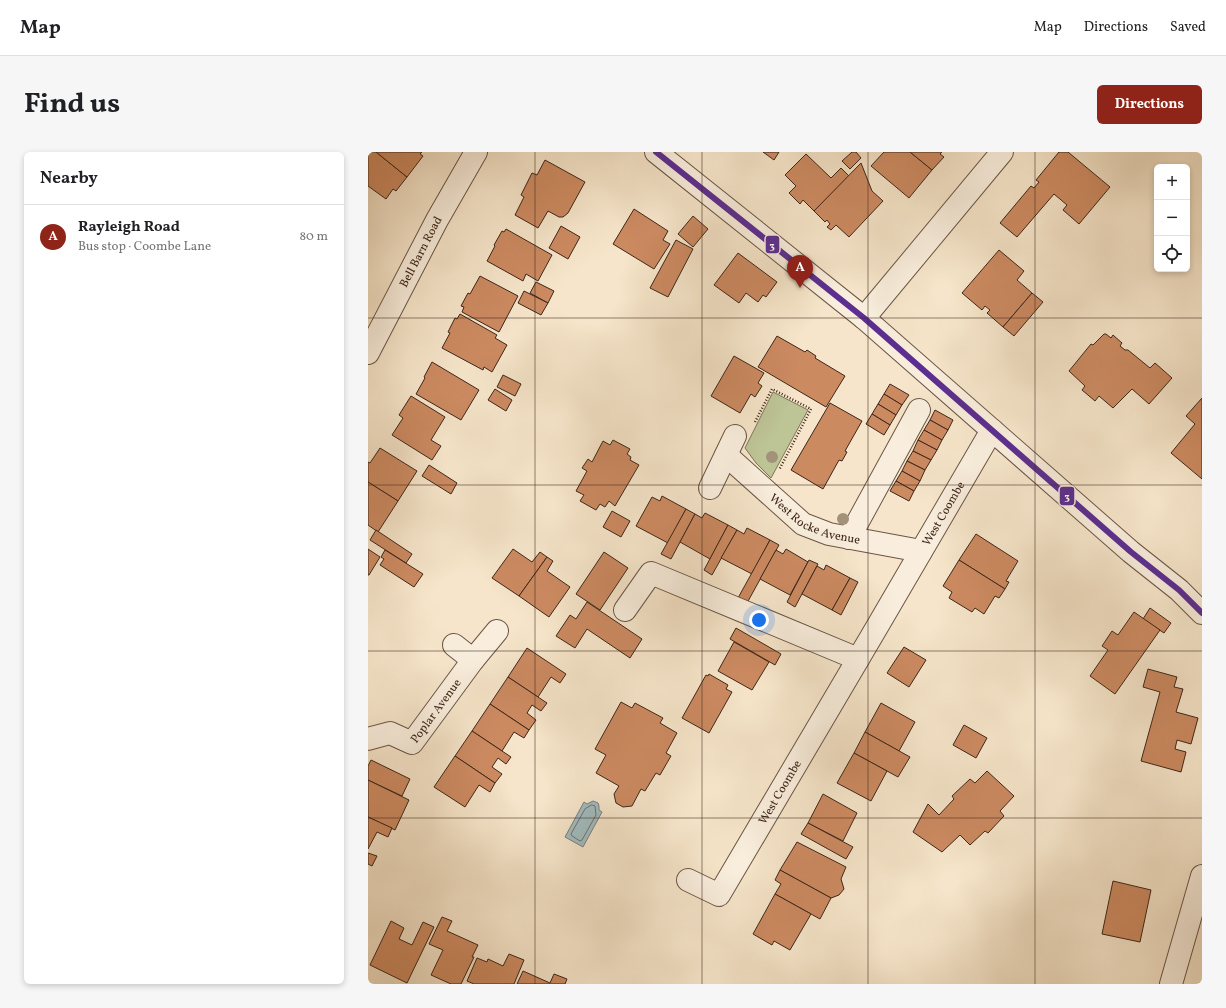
<!DOCTYPE html>
<meta charset="utf-8">
<style>
:root{--surface:#fff;--page:#f6f6f6;--text:#202124;--muted:#757577;--line:#e0e0e0;--accent:#8f2418}
body{margin:0;font-family:Vollkorn,serif;background:var(--page);color:var(--text)}
.controls{position:absolute;right:12px;top:12px;display:grid;overflow:hidden;border-radius:6px;box-shadow:0 2px 6px #0003}
.controls button{width:36px;height:36px;display:grid;place-items:center;padding:0;border:0;border-bottom:1px solid var(--line);background:var(--surface);color:var(--text);font:20px sans-serif}
.you{position:absolute;left:391px;top:468px;width:14px;height:14px;margin:-10px;border:3px solid #fff;border-radius:50%;background:#1a73e8;box-shadow:0 0 0 6px #1a73e833}
.badge{display:grid;place-items:center;width:26px;height:26px;border-radius:50%;background:var(--accent);color:#fff;font-size:13px;font-weight:700}
.pin{position:absolute;translate:-50% -33px;filter:drop-shadow(0 1px 2px #0008)}
.pin::after{content:'';position:absolute;top:21px;width:14px;height:12px;background:inherit;clip-path:polygon(0 0,100% 0,50% 100%)}
.list{margin:0;padding:0;list-style:none}
h2{display:flex;justify-content:space-between;align-items:center;height:52px;margin:0;padding:0 16px;font-size:17px}
h2 small{font-size:13px;font-weight:400;color:var(--muted)}
.list li{display:grid;grid-template-columns:26px 1fr auto;gap:12px;align-items:center;box-sizing:border-box;height:64px;padding:0 16px;border-top:1px solid var(--line)}
.list b{display:block;font-size:15px;white-space:nowrap}
.list p{margin:0;font-size:13px;white-space:nowrap;color:var(--muted)}
.list em{font-size:13px;font-style:normal;color:var(--muted)}
.icon{flex:none;width:22px;height:22px;fill:none;stroke:currentColor;stroke-width:2;stroke-linecap:round;stroke-linejoin:round}
.map{position:relative;flex:none;width:834px;height:832px;overflow:hidden;border-radius:6px}
header{display:flex;align-items:center;gap:24px;box-sizing:border-box;height:56px;padding:0 20px;background:var(--surface);border-bottom:1px solid var(--line)}
header strong{font-size:19px}
nav{display:flex;gap:22px;margin-inline-start:auto;font-size:14px}
.intro{display:flex;align-items:center;justify-content:space-between;box-sizing:border-box;height:96px;padding:0 24px}
h1{margin:0;font-size:28px}
.button{padding:10px 18px;border-radius:6px;background:var(--accent);color:#fff;font-size:14px;font-weight:700}
main{display:flex;gap:24px;padding:0 24px}
aside{flex:1;background:var(--surface);border-radius:6px;box-shadow:0 2px 6px #0003}
.map>svg:first-child{display:block}
.green{fill:#bdc496;stroke:#7d7558}
.water{fill:#a1bcc1;stroke:#79807e}
.lines{fill:none;stroke-linecap:round;stroke-linejoin:round}
.shore{stroke:#6f716e;stroke-width:1}
.building{fill:#cc8a61;stroke:#3d261a}
.minor-casing{stroke:#6b5646;stroke-width:24}
.path{stroke:#3d261a;stroke-width:2.5;stroke-dasharray:1 2;stroke-linecap:butt}
.minor{stroke:#f9eedd;stroke-width:22}
.bus-1-casing{stroke:#f9eedd;stroke-width:9}
.bus-1{stroke:#5b2e91;stroke-width:6}
.tree{fill:#a2927a}
.grid{fill:none;stroke:#3d261a;stroke-width:1;stroke-opacity:0.55}
.labels{text-anchor:middle;stroke-width:3.5;stroke-linejoin:round;paint-order:stroke}
.street-label{font-size:12px;fill:#3d261a;stroke:#f9eedd}
.line-badge{stroke:#f9eedd;stroke-width:1.5}
.badge-label{font-size:11px;text-anchor:middle;font-weight:bold;fill:#fff}
</style>
<header>
<strong>Map</strong>
<nav><a>Map</a><a>Directions</a><a>Saved</a></nav>
</header>
<div class="intro"><h1>Find us</h1><a class="button">Directions</a></div>
<main>
<aside>
<h2>Nearby<small></small></h2>
<ul class="list">
<li><span class="badge">A</span><div><b>Rayleigh Road</b><p>Bus stop · Coombe Lane</p></div><em>80 m</em></li>
</ul>
</aside>
<div class="map">
<svg width="834" height="832" viewBox="0 0 834 832">
<rect width="100%" height="100%" fill="#f6e5ca"/>
<filter id="stains"><feTurbulence type="fractalNoise" baseFrequency=".005" numOctaves="4"/><feColorMatrix values="0 0 0 0 .2 0 0 0 0 .09 0 0 0 0 .02 0 0 0 .5 -.17"/></filter>
<radialGradient id="worn" r=".72"><stop offset=".6" stop-color="#630" stop-opacity="0"/><stop offset="1" stop-color="#630" stop-opacity=".3"/></radialGradient>
<!-- green -->
<polygon class="green" points="405,240 440,258 403,326 388,311 377,296"/>
<!-- water -->
<polygon class="water" points="225,649 230,651 231,654 231,658 234,660 215,695 197,685 216,650 219,652"/>
<g class="lines">
<!-- shore -->
<polygon class="shore" points="224,653 227,654 228,663 214,688 212,689 204,684 203,682 217,657"/>
</g>
<!-- building -->
<g class="building">
<polygon points="0,0 8,0 39,25 28,39 25,37 18,47 0,34"/>
<polygon points="8,0 54,0 52,2 55,4 39,25"/>
<polygon points="395,0 411,0 406,8"/>
<polygon points="484,0 488,0 493,6 482,17 474,9"/>
<polygon points="516,0 542,0 564,18 541,46 503,14"/>
<polygon points="542,0 574,0 572,2 576,5 564,18"/>
<polygon points="691,0 700,0 742,35 711,72 695,58 699,53 686,42 649,85 632,71 663,34 666,36 671,30 668,28"/>
<polygon points="438,2 463,26 473,16 481,24 446,59 435,48 432,52 421,41 428,34 417,23"/>
<polygon points="177,8 217,30 200,61 195,65 191,65 180,59 170,76 147,63 156,45 153,43 164,21 169,23"/>
<polygon points="493,11 504,39 515,49 481,85 468,73 463,78 459,75 462,72 459,68 457,70 446,59"/>
<polygon points="266,57 300,79 295,88 302,92 286,117 245,92"/>
<polygon points="325,64 340,77 325,95 310,82"/>
<polygon points="193,74 212,85 200,107 181,96"/>
<polygon points="138,77 184,103 170,129 158,122 155,129 119,109 127,94 126,93 134,79 136,80"/>
<polygon points="308,88 325,97 300,145 282,136"/>
<polygon points="631,98 656,119 649,128 664,141 635,175 619,161 622,158 617,154 614,158 594,141"/>
<polygon points="370,101 409,130 398,145 395,143 390,150 378,141 371,151 346,133"/>
<polygon points="112,124 150,144 131,180 94,160 96,155 93,154 100,141 102,142"/>
<polygon points="168,130 186,139 180,151 162,141"/>
<polygon points="156,139 180,151 173,163 150,151"/>
<polygon points="664,141 675,150 646,184 635,175"/>
<polygon points="92,162 129,183 127,186 139,193 124,220 116,215 115,218 74,196 82,181 80,180 87,166 89,167"/>
<polygon points="736,182 738,182 743,186 745,183 754,191 752,194 757,198 760,198 782,216 787,211 804,226 781,252 764,237 745,256 731,244 727,249 714,238 717,234 701,219 723,192 725,193"/>
<polygon points="409,184 437,200 439,198 448,204 447,206 477,224 458,255 390,215"/>
<polygon points="366,204 396,221 390,231 394,234 387,245 383,242 372,261 343,244"/>
<polygon points="64,210 111,238 93,268 48,242 57,226 56,225"/>
<polygon points="135,223 153,232 147,244 129,235"/>
<polygon points="522,232 541,243 534,253 516,242"/>
<polygon points="127,237 144,248 138,259 120,248"/>
<polygon points="516,242 534,253 528,263 510,252"/>
<polygon points="43,244 77,265 63,288 73,294 64,308 24,283 35,266 31,263"/>
<polygon points="834,246 834,327 803,301 827,272 818,264"/>
<polygon points="462,251 494,269 477,299 479,300 474,309 471,308 455,337 423,318"/>
<polygon points="510,252 528,263 522,273 504,262"/>
<polygon points="567,258 585,268 580,278 562,268"/>
<polygon points="504,262 522,273 516,283 498,272"/>
<polygon points="562,268 580,278 574,288 556,278"/>
<polygon points="556,278 574,288 569,298 550,288"/>
<polygon points="245,288 262,297 259,302 263,305 262,308 271,313 247,354 241,349 237,355 232,352 228,358 212,349 216,343 208,339 219,319 214,316 220,307 224,310 235,289 242,293"/>
<polygon points="550,288 569,298 563,308 545,299"/>
<polygon points="12,296 49,319 30,349 0,330 0,310 2,311"/>
<polygon points="545,299 563,308 557,318 539,309"/>
<polygon points="539,309 557,318 552,329 534,319"/>
<polygon points="61,313 89,331 83,342 54,324"/>
<polygon points="534,319 552,329 546,339 528,329"/>
<polygon points="528,329 546,339 541,349 522,339"/>
<polygon points="0,330 30,349 10,380 0,373"/>
<polygon points="294,344 318,357 300,391 268,374 284,345 292,349"/>
<polygon points="318,357 327,362 303,407 293,402"/>
<polygon points="244,359 262,369 253,385 235,375"/>
<polygon points="337,361 360,373 342,407 312,390 327,362 334,366"/>
<polygon points="360,373 369,378 344,423 336,418"/>
<polygon points="379,376 402,388 384,422 353,406 369,378 376,382"/>
<polygon points="8,378 44,402 38,411 2,388"/>
<polygon points="608,382 650,409 638,429 641,430 637,437 591,408"/>
<polygon points="402,388 411,393 379,451 370,446"/>
<polygon points="0,397 12,405 1,423 0,423"/>
<polygon points="145,397 164,410 172,400 179,405 151,444 124,426"/>
<polygon points="418,397 440,410 422,443 392,427 408,398 415,402"/>
<polygon points="17,398 55,422 46,435 12,413 16,407 13,405"/>
<polygon points="236,400 260,416 232,458 208,442"/>
<polygon points="179,405 185,409 179,419 202,435 181,465 151,444"/>
<polygon points="441,408 450,412 427,455 419,450"/>
<polygon points="591,408 637,437 631,446 627,444 616,462 607,456 604,460 581,446 584,440 575,434"/>
<polygon points="458,413 482,426 464,458 434,442 449,414 456,418"/>
<polygon points="482,426 490,430 473,463 464,458"/>
<polygon points="219,450 274,487 262,506 219,477 207,496 188,484 202,463 208,467"/>
<polygon points="782,456 803,471 796,481 775,467"/>
<polygon points="766,460 792,478 747,542 722,524 740,498 734,494 744,479 750,483"/>
<polygon points="368,476 413,502 407,513 362,487"/>
<polygon points="366,490 401,510 384,538 350,519"/>
<polygon points="536,495 558,508 541,535 519,521"/>
<polygon points="159,496 198,522 192,531 183,525 170,545 140,525"/>
<polygon points="780,517 809,525 806,535 815,537 808,560 830,566 823,592 809,588 807,597 818,600 813,620 773,609 792,540 775,535"/>
<polygon points="341,522 360,533 358,537 364,540 341,581 314,566 338,523 340,524"/>
<polygon points="140,525 179,551 173,559 164,553 159,561 168,568 161,578 122,552"/>
<polygon points="253,550 264,556 267,551 295,566 292,571 309,581 298,601 303,604 292,623 288,621 277,639 273,637 264,654 255,655 248,651 246,642 251,634 228,621 238,603 227,597"/>
<polygon points="513,551 547,570 531,599 497,580"/>
<polygon points="122,552 161,578 156,586 146,580 134,599 104,579"/>
<polygon points="596,573 619,586 608,606 585,593"/>
<polygon points="104,579 143,605 138,612 130,606 124,615 134,622 127,631 87,604"/>
<polygon points="497,580 542,605 530,625 486,601"/>
<polygon points="486,601 519,619 503,649 469,631"/>
<polygon points="87,604 127,631 122,640 111,633 97,655 66,635"/>
<polygon points="3,608 42,627 34,644 0,628 0,614"/>
<polygon points="619,619 646,644 632,659 636,664 620,681 617,679 602,693 592,683 574,700 545,680 560,652 571,663 586,647 584,644 602,627 607,631"/>
<polygon points="0,628 41,648 27,678 0,665"/>
<polygon points="455,642 489,661 475,689 440,671"/>
<polygon points="0,665 24,676 20,685 9,680 0,697"/>
<polygon points="440,671 485,695 478,707 433,682"/>
<polygon points="429,690 478,715 473,727 476,737 471,743 463,746 412,718"/>
<polygon points="0,701 9,704 4,714 0,712"/>
<polygon points="412,718 463,746 452,767 407,742 413,732 407,728"/>
<polygon points="745,729 783,738 772,790 734,782"/>
<polygon points="407,742 443,762 422,798 406,789 404,793 385,782"/>
<polygon points="74,765 84,769 79,779 110,793 104,805 106,805 93,832 83,832 63,823 75,798 61,792"/>
<polygon points="23,769 36,776 31,787 44,793 55,770 66,775 39,831 2,813"/>
<polygon points="141,802 156,808 146,832 106,832 99,829 109,806 119,810 120,807 135,814"/>
<polygon points="155,819 182,831 186,822 199,827 197,832 149,832"/>
</g>
<g class="lines">
<defs>
<g id="minor">
<polyline points="288,0 496,166 763,400 811,438 834,461"/>
<polyline points="496,166 634,0"/>
<path id="s1" d="M0 201 69 68 108 0"/>
<path id="s2" d="M358 303 435 372 461 382 553 399"/>
<polyline points="342,336 367,284"/>
<polyline points="481,386 551,258"/>
<polyline points="257,458 283,421 490,507"/>
<polyline points="86,493 105,508"/>
<path id="s3" d="M0 587 22 581 44 591 105 508 129 479"/>
<path id="s4" d="M320 728 351 743 509 475 624 278"/>
<polyline points="803,832 834,724"/>
</g>
</defs>
<!-- minor casing -->
<use href="#minor" class="minor-casing"/>
<!-- path -->
<polyline class="path" points="387,270 404,237 443,257 411,318"/>
<!-- minor -->
<use href="#minor" class="minor"/>
<defs>
<polyline id="bus-1" points="288,0 496,166 763,400 811,438 834,461"/>
</defs>
<!-- bus-1 casing -->
<use href="#bus-1" class="bus-1-casing"/>
<!-- bus-1 -->
<use href="#bus-1" class="bus-1"/>
</g>
<!-- trees -->
<g class="tree">
<circle cx="404" cy="305" r="6"/>
<circle cx="475" cy="367" r="6"/>
</g>
<!-- grid -->
<path class="grid" d="M167 0V832M334 0V832M500 0V832M667 0V832M0 166H834M0 333H834M0 499H834M0 666H834"/>
<g class="labels">
<!-- street labels -->
<g class="street-label">
<text dy="4" stroke="none"><textPath href="#s1" startOffset="114">Bell Barn Road</textPath></text>
<text dy="4" stroke="none"><textPath href="#s4" startOffset="477">West Coombe</textPath></text>
<text dy="4" stroke="none"><textPath href="#s2" startOffset="112">West Rocke Avenue</textPath></text>
<text dy="4" stroke="none"><textPath href="#s3" startOffset="87">Poplar Avenue</textPath></text>
<text dy="4" stroke="none"><textPath href="#s4" startOffset="154">West Coombe</textPath></text>
</g>
</g>
<g class="line-badge">
<rect x="397" y="83" width="15" height="19" rx="4" fill="#5b2e91"/>
<rect x="691" y="334" width="16" height="20" rx="4" fill="#5b2e91"/>
</g>
<g class="badge-label">
<text x="404" y="97">3</text>
<text x="699" y="348">3</text>
</g>
<rect width="100%" height="100%" filter="url(#stains)"/>
<rect width="100%" height="100%" fill="url(#worn)"/>
</svg>
<div class="controls">
<button>+</button>
<button>−</button>
<button><svg class="icon" aria-label="locate" viewBox="0 0 24 24"><circle cx="12" cy="12" r="6"/><path d="M12 2v4M12 18v4M2 12h4M18 12h4"/></svg></button>
</div>
<div class="you"></div>
<div class="pin badge" style="left:432px;top:136px">A</div>
</div>
</main>
